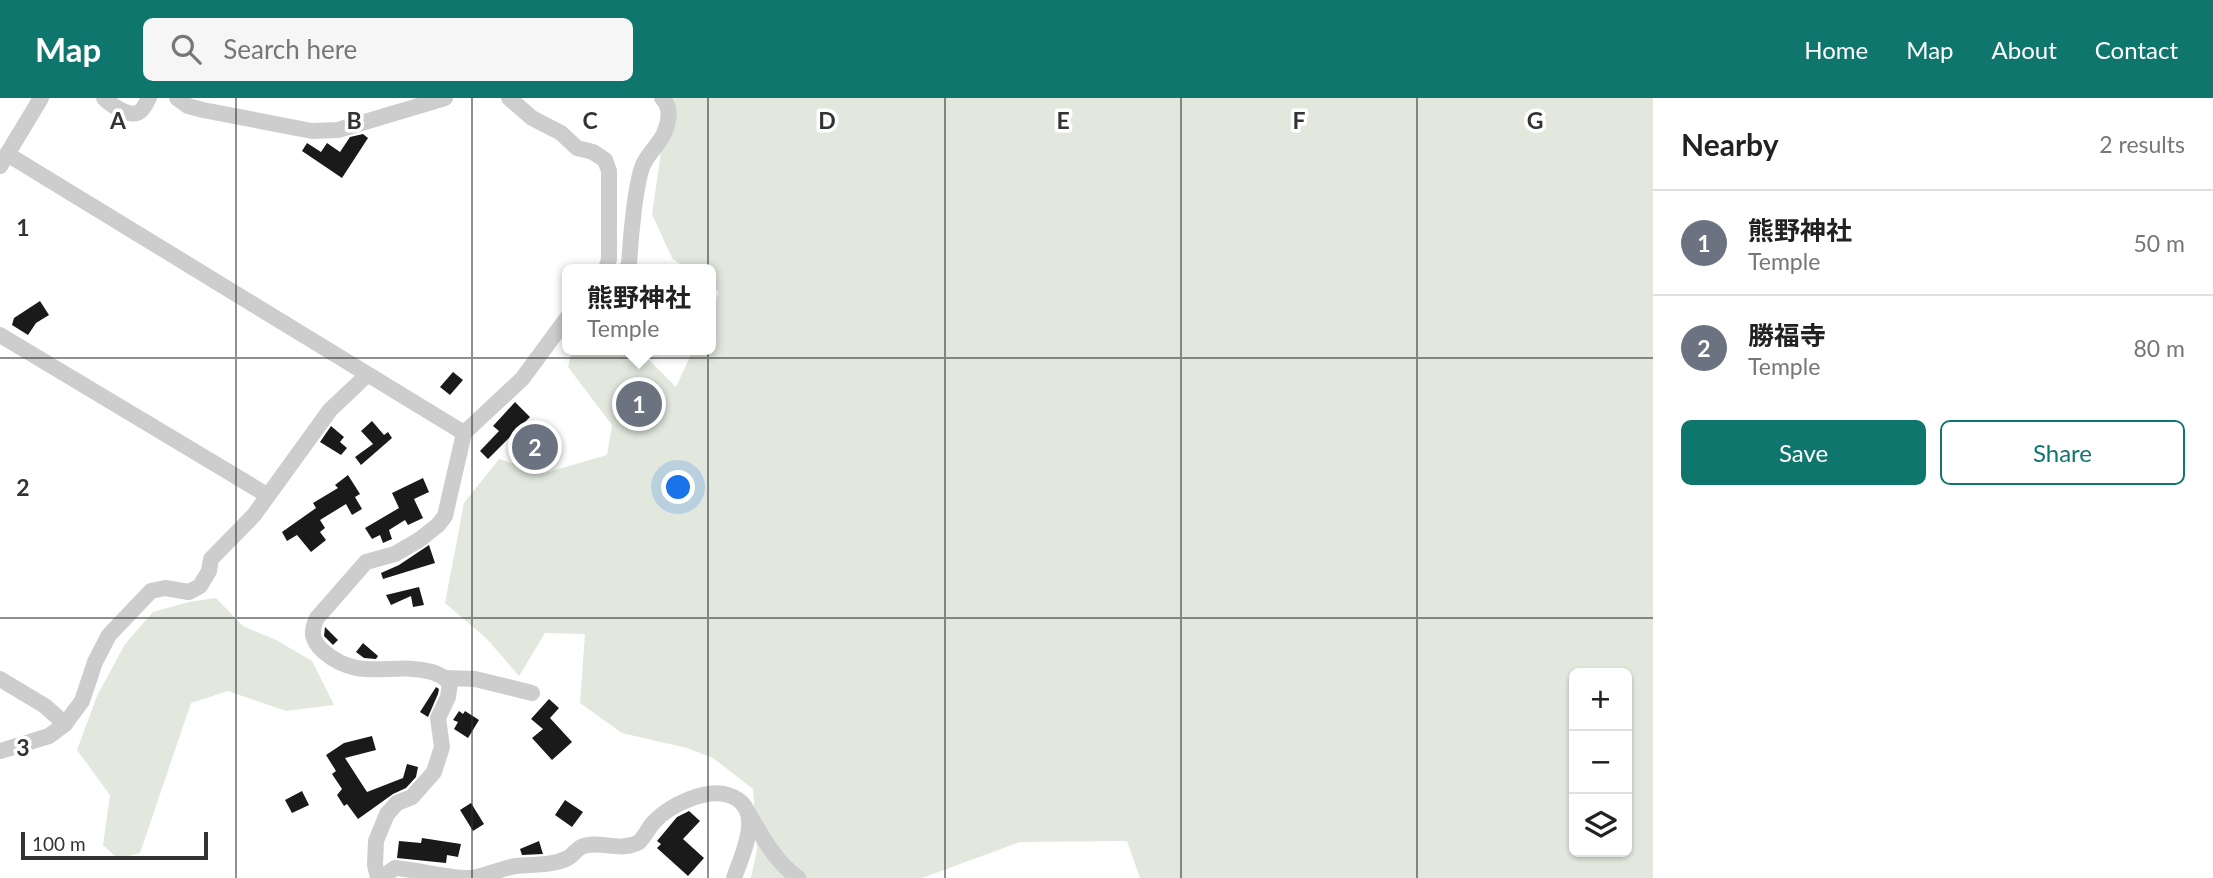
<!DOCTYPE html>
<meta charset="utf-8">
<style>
:root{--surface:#fff;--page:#f6f6f6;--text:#222;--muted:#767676;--line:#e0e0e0;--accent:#0f766e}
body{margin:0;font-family:Lato,"Noto Sans JP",sans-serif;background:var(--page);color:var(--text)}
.controls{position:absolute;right:21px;bottom:21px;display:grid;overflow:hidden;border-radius:10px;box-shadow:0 2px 5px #0004}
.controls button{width:63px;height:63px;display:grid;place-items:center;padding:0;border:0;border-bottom:2px solid var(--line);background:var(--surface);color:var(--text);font:35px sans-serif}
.scale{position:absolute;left:21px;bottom:18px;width:187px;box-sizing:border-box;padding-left:7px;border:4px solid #333;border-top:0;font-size:19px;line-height:24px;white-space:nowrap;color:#333;-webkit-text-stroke:5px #fff;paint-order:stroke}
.you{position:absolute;left:679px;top:390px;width:24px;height:24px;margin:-18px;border:5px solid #fff;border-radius:50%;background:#1a73e8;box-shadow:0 0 0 10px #1a73e833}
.badge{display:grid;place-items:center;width:46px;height:46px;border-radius:50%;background:var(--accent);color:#fff;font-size:23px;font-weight:700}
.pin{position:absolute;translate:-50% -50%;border:4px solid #fff;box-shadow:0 2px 7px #0006}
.popup{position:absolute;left:562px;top:166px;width:154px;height:91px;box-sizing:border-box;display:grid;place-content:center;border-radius:10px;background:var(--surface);filter:drop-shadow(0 2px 5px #0005);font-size:23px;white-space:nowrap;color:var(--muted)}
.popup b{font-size:26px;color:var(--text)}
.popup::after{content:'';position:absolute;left:50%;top:100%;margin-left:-14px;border:14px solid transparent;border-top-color:var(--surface)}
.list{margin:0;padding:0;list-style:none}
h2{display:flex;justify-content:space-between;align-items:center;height:91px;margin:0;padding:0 28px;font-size:30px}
h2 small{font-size:23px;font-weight:400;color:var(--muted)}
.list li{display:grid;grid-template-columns:46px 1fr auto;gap:21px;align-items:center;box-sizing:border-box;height:105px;padding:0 28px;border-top:2px solid var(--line)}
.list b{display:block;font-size:26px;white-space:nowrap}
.list p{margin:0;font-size:23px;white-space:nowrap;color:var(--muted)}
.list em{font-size:23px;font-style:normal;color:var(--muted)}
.actions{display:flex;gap:14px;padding:21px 28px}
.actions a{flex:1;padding:16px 0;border:2px solid var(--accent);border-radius:10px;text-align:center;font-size:24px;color:var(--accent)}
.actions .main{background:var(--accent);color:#fff}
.icon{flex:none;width:38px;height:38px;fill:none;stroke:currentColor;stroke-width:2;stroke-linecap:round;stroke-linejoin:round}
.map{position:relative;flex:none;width:1653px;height:780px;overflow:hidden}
header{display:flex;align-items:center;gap:42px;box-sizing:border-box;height:98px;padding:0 35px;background:var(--accent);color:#fff}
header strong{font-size:33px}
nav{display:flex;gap:38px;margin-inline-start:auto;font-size:24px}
.search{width:490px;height:63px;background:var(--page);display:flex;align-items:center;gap:18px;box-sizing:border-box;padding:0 24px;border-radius:10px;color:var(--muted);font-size:26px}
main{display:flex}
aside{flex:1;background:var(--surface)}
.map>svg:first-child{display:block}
.green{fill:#e2e8de;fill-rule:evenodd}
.building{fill:#1a1a1a}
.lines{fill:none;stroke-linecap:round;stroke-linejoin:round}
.minor{stroke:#cdcdcd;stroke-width:16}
.grid{fill:none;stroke:#333;stroke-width:2;stroke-opacity:0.55}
.grid-label{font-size:23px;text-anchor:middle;font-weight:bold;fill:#333;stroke:#fff;stroke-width:7;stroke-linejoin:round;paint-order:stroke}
</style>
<header>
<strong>Map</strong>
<div class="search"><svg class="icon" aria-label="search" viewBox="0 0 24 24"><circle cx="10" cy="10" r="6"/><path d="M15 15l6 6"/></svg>Search here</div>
<nav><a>Home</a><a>Map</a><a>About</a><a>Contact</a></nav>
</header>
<main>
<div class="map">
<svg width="1653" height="780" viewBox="0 0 1653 780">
<rect width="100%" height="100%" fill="#fff"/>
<!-- green -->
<g class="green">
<path d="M669 0H1653V780H1140L1127 743 1020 744 922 780H751L757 751 753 691 713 660 687 650 622 635 580 605 585 536 545 535 519 578 487 541 445 505 464 405 499 361 545 375 607 357 612 327 568 269 572 252H639L676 289 693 252H711V213L719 194 711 188V171H687L672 160 652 116ZM1574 575H1627V754H1574Z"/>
<polygon points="216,500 243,528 276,542 312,563 334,607 286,613 228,593 191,605 140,755 118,761 103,747 110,697 77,652 97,598 125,546 153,514 189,504"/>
</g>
<!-- building -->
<g class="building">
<polygon points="363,36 368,40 342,80 302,53 307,45 321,54 327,45 340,54 350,39"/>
<polygon points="40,203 49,217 36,225 28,237 12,227 14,220"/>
<polygon points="453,274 463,282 450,297 440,289"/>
<polygon points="645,297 648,311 633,315 629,301"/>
<polygon points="515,304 530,319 488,361 480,353 499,333 493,328"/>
<polygon points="372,323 384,337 388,334 392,340 361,367 355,359 373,346 361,333"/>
<polygon points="331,328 344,339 340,344 347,350 341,357 320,344"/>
<polygon points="348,377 360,396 355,399 362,411 352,417 346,406 320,422 325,430 320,434 326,442 311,454 297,437 287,443 282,434 316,410 313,405 338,390 335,387"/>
<polygon points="423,380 429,394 414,401 423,420 408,427 405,422 389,432 392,441 383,445 380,437 372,441 365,430 399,410 392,395"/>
<polygon points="429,447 435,465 383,481 381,475 399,467"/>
<polygon points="419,489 424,507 413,509 411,498 391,507 386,497"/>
<polygon points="325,529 338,542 333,547 324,538"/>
<polygon points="363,545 378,558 376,561 364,560 356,554"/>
<polygon points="436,589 439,591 438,596 428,619 420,614"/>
<polygon points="549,601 559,610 550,620 572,644 552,662 532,640 543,631 531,621"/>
<polygon points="459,613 463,616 465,613 479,622 468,640 454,631 458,624 453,622"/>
<polygon points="372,638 376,652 345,660 367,694 403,680 407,666 418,669 416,679 406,690 393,696 358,721 347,706 344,708 337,697 342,691 332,676 336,673 326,657 344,645"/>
<polygon points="302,693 309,707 292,715 285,702"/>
<polygon points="565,702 583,714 572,729 555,717"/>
<polygon points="471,705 484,726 473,733 460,712"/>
<polygon points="689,713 700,723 683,741 704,760 688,778 657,750 661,746 657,743 677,719"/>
<polygon points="422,740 461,746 458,759 447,757 446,765 397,760 399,743 421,745"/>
<polygon points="539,743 543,756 522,757 520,751"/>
</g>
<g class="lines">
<!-- minor -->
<g class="minor">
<path d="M104 0C111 7 130 20 139 14 144 11 146 5 149 0"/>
<polyline points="177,0 188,8 203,12 312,33 338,32 445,0"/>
<polyline points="509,0 532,20 561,35 577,50 593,54 605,62 609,73 609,161 606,171"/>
<polyline points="7,56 464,335"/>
<polyline points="0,68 41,0"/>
<path d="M626 171 629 169C630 146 635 86 643 67 649 53 662 45 666 30 670 19 670 8 662 0"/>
<polyline points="0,237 267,397"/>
<polyline points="444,580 475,581 532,595"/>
<polyline points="0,581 45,608 65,626"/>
<polyline points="0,653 49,638 65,626 82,603 95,564 109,537 151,493 165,490 189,494 200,488 209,473 211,461 254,417 330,312 367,277"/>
<path d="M749 716C763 740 775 763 798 780"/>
<path d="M378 780 375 767 376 743 387 716 397 705 412 699 434 674 442 649 438 620 448 599 450 585C445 580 439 576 432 574 393 563 359 585 323 553 312 543 310 534 317 520L366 464 395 456 419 442 438 427 445 418 464 335 522 281 567 220"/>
<path d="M381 780 395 770C420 772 445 780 470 780 486 779 500 770 516 768 533 766 552 768 568 760 573 757 576 752 581 749 598 741 621 755 639 744 645 739 649 728 655 723 670 707 706 690 728 697 766 709 743 754 734 780"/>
</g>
</g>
<!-- grid -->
<path class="grid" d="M236 0V780M472 0V780M708 0V780M945 0V780M1181 0V780M1417 0V780M0 260H1653M0 520H1653"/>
<g class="grid-label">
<text x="118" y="31">A</text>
<text x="354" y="31">B</text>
<text x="590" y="31">C</text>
<text x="827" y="31">D</text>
<text x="1063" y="31">E</text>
<text x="1299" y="31">F</text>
<text x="1535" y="31">G</text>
<text x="23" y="138">1</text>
<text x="23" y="398">2</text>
<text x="23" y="658">3</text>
</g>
</svg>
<div class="controls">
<button>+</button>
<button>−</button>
<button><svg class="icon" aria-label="layers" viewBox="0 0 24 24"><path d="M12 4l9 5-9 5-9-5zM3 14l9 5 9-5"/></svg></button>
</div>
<div class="scale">100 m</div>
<div class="you"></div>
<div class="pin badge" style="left:639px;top:306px;background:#6b7280">1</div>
<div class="popup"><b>熊野神社</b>Temple</div>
<div class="pin badge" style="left:535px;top:349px;background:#6b7280">2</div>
</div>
<aside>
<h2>Nearby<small>2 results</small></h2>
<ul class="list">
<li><span class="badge" style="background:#6b7280">1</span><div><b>熊野神社</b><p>Temple</p></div><em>50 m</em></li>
<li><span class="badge" style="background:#6b7280">2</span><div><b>勝福寺</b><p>Temple</p></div><em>80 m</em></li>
</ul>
<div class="actions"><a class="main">Save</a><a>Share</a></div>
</aside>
</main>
